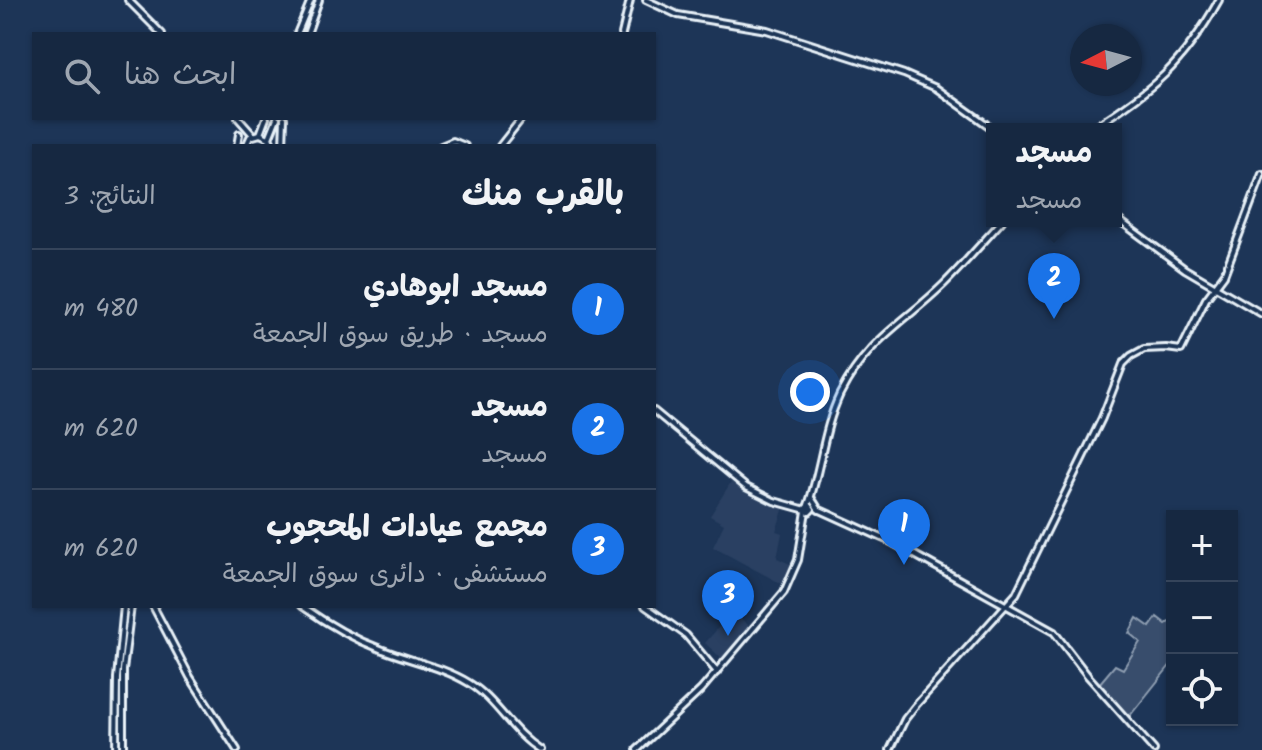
<!DOCTYPE html>
<html lang="ar">
<meta charset="utf-8">
<style>
:root{--surface:#162841;--page:#23344c;--text:#f1f3f6;--muted:#9ea6b1;--line:#35445a;--accent:#1a73e8}
body{margin:0;font-family:Kalam,"Playpen Sans Arabic",sans-serif;background:var(--page);color:var(--text);direction:rtl}
.controls{position:absolute;right:24px;bottom:24px;display:grid;overflow:hidden;border-radius:0px;box-shadow:0 2px 6px #0004}
.controls button{width:72px;height:72px;display:grid;place-items:center;padding:0;border:0;border-bottom:2px solid var(--line);background:var(--surface);color:var(--text);font:40px sans-serif}
.compass{position:absolute;left:1070px;top:24px;width:72px;height:72px;border-radius:50%;background:var(--surface);box-shadow:0 2px 6px #0004;rotate:264deg}
.you{position:absolute;left:810px;top:392px;width:28px;height:28px;margin:-20px;border:6px solid #fff;border-radius:50%;background:#1a73e8;box-shadow:0 0 0 12px #1a73e833}
.badge{display:grid;place-items:center;width:52px;height:52px;border-radius:50%;background:var(--accent);color:#fff;font-size:26px;font-weight:700}
.pin{position:absolute;translate:-50% -66px;filter:drop-shadow(0 2px 4px #0008)}
.pin::after{content:'';position:absolute;top:42px;width:28px;height:24px;background:inherit;clip-path:polygon(0 0,100% 0,50% 100%)}
.popup{position:absolute;left:986px;top:123px;width:136px;height:104px;box-sizing:border-box;display:grid;place-content:center;border-radius:0px;background:var(--surface);filter:drop-shadow(0 2px 6px #0005);font-size:26px;white-space:nowrap;color:var(--muted)}
.popup b{font-size:30px;color:var(--text)}
.popup::after{content:'';position:absolute;left:50%;top:100%;margin-left:-16px;border:16px solid transparent;border-top-color:var(--surface)}
.list{margin:0;padding:0;list-style:none}
h2{display:flex;justify-content:space-between;align-items:center;height:104px;margin:0;padding:0 32px;font-size:34px}
h2 small{font-size:26px;font-weight:400;color:var(--muted)}
.list li{display:grid;grid-template-columns:52px 1fr auto;gap:24px;align-items:center;box-sizing:border-box;height:120px;padding:0 32px;border-top:2px solid var(--line)}
.list b{display:block;font-size:30px;white-space:nowrap}
.list p{margin:0;font-size:26px;white-space:nowrap;color:var(--muted)}
.list em{font-size:26px;font-style:normal;color:var(--muted)}
.icon{flex:none;width:44px;height:44px;fill:none;stroke:currentColor;stroke-width:2;stroke-linecap:round;stroke-linejoin:round}
.map{position:relative;flex:none;width:1262px;height:750px;overflow:hidden;direction:ltr}
.search{position:absolute;background:var(--surface);box-shadow:0 2px 6px #0004;left:32px;top:32px;width:624px;height:88px;display:flex;align-items:center;gap:20px;box-sizing:border-box;padding:0 28px;border-radius:0px;color:var(--muted);font-size:30px}
.panel{position:absolute;background:var(--surface);box-shadow:0 2px 6px #0004;left:32px;top:144px;width:624px;height:464px;border-radius:0px;direction:rtl}
.map>svg:first-child{display:block}
.built{fill:#2a4162}
.green{fill:#374d6c;stroke:#909fb2;stroke-width:2}
.lines{fill:none;stroke-linecap:round;stroke-linejoin:round}
.tertiary-casing{stroke:#e8f1f8;stroke-width:10}
.secondary-casing{stroke:#e8f1f8;stroke-width:10}
.tertiary{stroke:#1d3557;stroke-width:4}
.secondary{stroke:#1d3557;stroke-width:4}
</style>
<div class="map">
<svg width="1262" height="750" viewBox="0 0 1262 750">
<rect width="100%" height="100%" fill="#1d3557"/>
<filter id="ink" filterUnits="userSpaceOnUse"><feTurbulence type="fractalNoise" baseFrequency=".0125" numOctaves="2"/><feDisplacementMap in="SourceGraphic" scale="16" xChannelSelector="R" yChannelSelector="G"/><feConvolveMatrix kernelMatrix="1 2 1 2 8 2 1 2 1" color-interpolation-filters="sRGB"/></filter>
<g filter="url(#ink)">
<!-- built -->
<g class="built">
<polygon points="731,482 759,499 784,507 776,531 782,533 777,558 792,565 782,584 713,547 724,524 710,516"/>
<polygon points="733,611 751,628 723,660 705,643"/>
</g>
<!-- green -->
<polygon class="green" points="1157,617 1166,624 1172,620 1172,663 1129,717 1099,684 1115,665 1123,669 1140,642 1129,633 1137,618 1150,627"/>
<g class="lines">
<defs>
<g id="tertiary">
<polyline points="128,0 162,34"/>
<polyline points="646,0 678,15 767,30 904,74 936,88 993,129"/>
<polyline points="297,34 311,0"/>
<polyline points="307,34 319,0"/>
<polyline points="622,34 630,0"/>
<polyline points="238,118 253,135"/>
<polyline points="260,134 266,118"/>
<polyline points="269,138 277,118"/>
<polyline points="237,146 239,134"/>
<polyline points="246,146 250,137 260,134 269,138 273,146"/>
<polyline points="283,146 284,118"/>
<polyline points="441,146 453,141 465,146"/>
<polyline points="500,146 522,118"/>
<polyline points="1116,218 1185,269 1262,314"/>
<polyline points="654,411 746,487 774,501 806,510"/>
<polyline points="818,509 893,543 1054,632 1088,676 1154,750"/>
<polyline points="153,606 190,677 237,750"/>
<path d="M302 606C327 624 353 639 383 650 411 661 443 667 469 683 497 700 511 732 540 750"/>
<polyline points="645,606 686,635 717,672"/>
<polyline points="116,750 117,678 124,606"/>
<polyline points="123,750 123,670 131,606"/>
<polyline points="890,750 905,719 916,705 1016,594 1102,418 1123,364 1131,356 1144,349 1166,348 1181,350 1206,299 1224,275 1262,174"/>
</g>
<g id="secondary">
<path d="M1091 129C1154 89 1182 66 1219 0"/>
<polyline points="812,499 819,510"/>
<path d="M808 505C821 469 823 430 840 394 868 339 903 324 944 284 964 264 983 242 1002 221"/>
<polygon points="809,505 812,509 809,512 806,508"/>
<polyline points="637,750 701,690 784,592 798,560 806,511"/>
</g>
</defs>
<!-- tertiary casing -->
<use href="#tertiary" class="tertiary-casing"/>
<!-- secondary casing -->
<use href="#secondary" class="secondary-casing"/>
<!-- tertiary -->
<use href="#tertiary" class="tertiary"/>
<!-- secondary -->
<use href="#secondary" class="secondary"/>
</g>
</g>
</svg>
<div class="controls">
<button>+</button>
<button>−</button>
<button><svg class="icon" aria-label="locate" viewBox="0 0 24 24"><circle cx="12" cy="12" r="6"/><path d="M12 2v4M12 18v4M2 12h4M18 12h4"/></svg></button>
</div>
<svg class="compass" viewBox="-18 -18 36 36"><path d="M0-13l5 13h-10z" fill="#e53935"/><path d="M0 13l5-13h-10z" fill="#9ea6b1"/></svg>
<div class="you"></div>
<div class="pin badge" style="left:904px;top:565px">1</div>
<div class="pin badge" style="left:1054px;top:319px">2</div>
<div class="popup"><b>مسجد</b>مسجد</div>
<div class="pin badge" style="left:728px;top:636px">3</div>
<div class="search"><svg class="icon" aria-label="search" viewBox="0 0 24 24"><circle cx="10" cy="10" r="6"/><path d="M15 15l6 6"/></svg>ابحث هنا</div>
<section class="panel">
<h2>بالقرب منك<small>النتائج: 3</small></h2>
<ul class="list">
<li><span class="badge">1</span><div><b>مسجد ابوهادي</b><p>مسجد · طريق سوق الجمعة</p></div><em>480 m</em></li>
<li><span class="badge">2</span><div><b>مسجد</b><p>مسجد</p></div><em>620 m</em></li>
<li><span class="badge">3</span><div><b>مجمع عيادات المحجوب</b><p>مستشفى · دائرى سوق الجمعة</p></div><em>620 m</em></li>
</ul>
</section>
</div>
